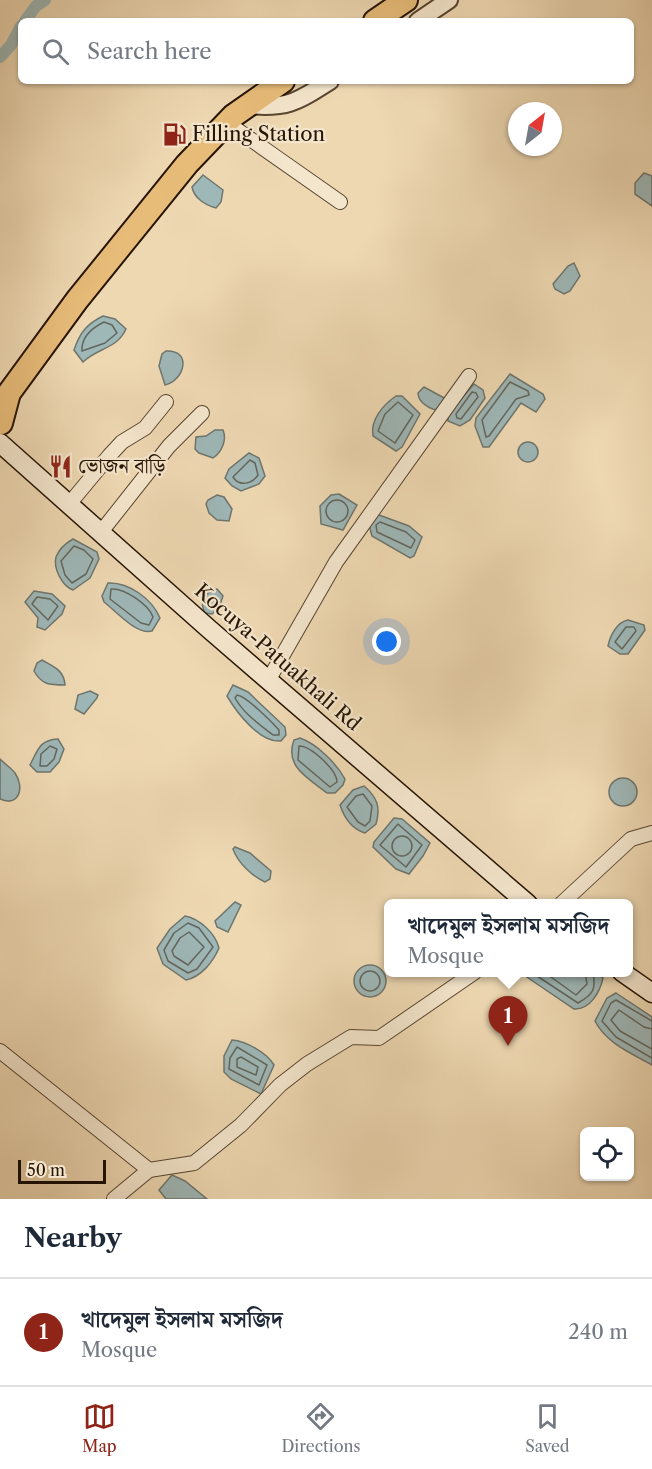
<!DOCTYPE html>
<meta charset="utf-8">
<style>
:root{--surface:#fff;--page:#f6f6f7;--text:#1f2937;--muted:#747a83;--line:#e0e1e3;--accent:#8f2418}
body{margin:0;font-family:"Libre Caslon Text","Noto Serif Bengali",serif;background:var(--page);color:var(--text)}
.controls{position:absolute;right:18px;bottom:18px;display:grid;overflow:hidden;border-radius:9px;box-shadow:0 2px 4px #0004}
.controls button{width:54px;height:54px;display:grid;place-items:center;padding:0;border:0;border-bottom:2px solid var(--line);background:var(--surface);color:var(--text);font:30px sans-serif}
.compass{position:absolute;left:508px;top:102px;width:54px;height:54px;border-radius:50%;background:var(--surface);box-shadow:0 2px 4px #0004;rotate:31deg}
.scale{position:absolute;left:18px;bottom:15px;width:88px;box-sizing:border-box;padding-left:6px;border:3px solid #261404;border-top:0;font-size:16px;line-height:21px;white-space:nowrap;color:#261404;-webkit-text-stroke:4px #f4e6cd;paint-order:stroke}
.you{position:absolute;left:387px;top:642px;width:21px;height:21px;margin:-15px;border:4px solid #fff;border-radius:50%;background:#1a73e8;box-shadow:0 0 0 9px #1a73e833}
.badge{display:grid;place-items:center;width:39px;height:39px;border-radius:50%;background:var(--accent);color:#fff;font-size:20px;font-weight:700}
.pin{position:absolute;translate:-50% -50px;filter:drop-shadow(0 2px 3px #0008)}
.pin::after{content:'';position:absolute;top:32px;width:21px;height:18px;background:inherit;clip-path:polygon(0 0,100% 0,50% 100%)}
.popup{position:absolute;left:384px;top:899px;width:249px;height:78px;box-sizing:border-box;display:grid;place-content:center;border-radius:9px;background:var(--surface);filter:drop-shadow(0 2px 4px #0005);font-size:20px;white-space:nowrap;color:var(--muted)}
.popup b{font-size:22px;color:var(--text)}
.popup::after{content:'';position:absolute;left:50%;top:100%;margin-left:-12px;border:12px solid transparent;border-top-color:var(--surface)}
.list{margin:0;padding:0;list-style:none}
h2{display:flex;justify-content:space-between;align-items:center;height:78px;margin:0;padding:0 24px;font-size:26px}
h2 small{font-size:20px;font-weight:400;color:var(--muted)}
.list li{display:grid;grid-template-columns:39px 1fr auto;gap:18px;align-items:center;box-sizing:border-box;height:108px;padding:0 24px;border-top:2px solid var(--line)}
.list b{display:block;font-size:22px;white-space:nowrap}
.list p{margin:0;font-size:20px;white-space:nowrap;color:var(--muted)}
.list em{font-size:20px;font-style:normal;color:var(--muted)}
.icon{flex:none;width:33px;height:33px;fill:none;stroke:currentColor;stroke-width:2;stroke-linecap:round;stroke-linejoin:round}
.map{position:relative;flex:none;width:652px;height:1199px;overflow:hidden}
.search{position:absolute;background:var(--surface);box-shadow:0 2px 4px #0004;left:18px;right:18px;top:18px;height:66px;display:flex;align-items:center;gap:15px;box-sizing:border-box;padding:0 21px;border-radius:9px;color:var(--muted);font-size:22px}
.sheet{height:186px;background:var(--surface)}
nav{display:flex;justify-content:space-around;align-items:center;box-sizing:border-box;height:84px;border-top:2px solid var(--line);background:var(--surface);font-size:16px;color:var(--muted)}
nav a{display:grid;justify-items:center;gap:3px}
nav .on{color:var(--accent)}
.map>svg:first-child{display:block}
.water{fill:#9eb7b7;stroke:#6e766f;stroke-width:1.5}
.lines{fill:none;stroke-linecap:round;stroke-linejoin:round}
.shore{stroke:#62665e;stroke-width:1.5}
.canal{stroke:#9eb7b7;stroke-width:12}
.minor-casing{stroke:#584530;stroke-width:16}
.tertiary-casing{stroke:#584530;stroke-width:20}
.secondary-casing{stroke:#261404;stroke-width:21}
.trunk-casing{stroke:#261404;stroke-width:26}
.minor{stroke:#f4e6cd;stroke-width:14}
.tertiary{stroke:#f4e6cd;stroke-width:16}
.secondary{stroke:#f4e6cd;stroke-width:18}
.trunk{stroke:#e7bc79;stroke-width:22}
.labels{text-anchor:middle;stroke-width:4.5;stroke-linejoin:round;paint-order:stroke}
.poi-label{font-size:20px;fill:#261404;stroke:#f4e6cd;text-anchor:start}
.street-label{font-size:20px;fill:#261404;stroke:#f4e6cd}
</style>
<div class="map">
<svg width="652" height="1199" viewBox="0 0 652 1199">
<rect width="100%" height="100%" fill="#eed8b2"/>
<filter id="stains"><feTurbulence type="fractalNoise" baseFrequency=".00333" numOctaves="4"/><feColorMatrix values="0 0 0 0 .2 0 0 0 0 .09 0 0 0 0 .02 0 0 0 .5 -.17"/></filter>
<radialGradient id="worn" r=".72"><stop offset=".6" stop-color="#630" stop-opacity="0"/><stop offset="1" stop-color="#630" stop-opacity=".3"/></radialGradient>
<!-- water -->
<g class="water">
<polygon points="644,173 652,176 652,206 635,194 635,183"/>
<path d="M203 175 223 190 221 202 216 208C205 205 194 198 192 187Z"/>
<polygon points="574,263 580,276 570,291 564,294 555,289 553,284 568,266"/>
<path d="M103 316 115 319 126 329C117 349 97 348 83 362L74 350C80 332 87 324 103 316Z"/>
<path d="M166 351C193 350 184 381 165 385L159 366 162 354Z"/>
<polygon points="510,374 543,394 545,399 536,412 521,403 489,447 483,447 475,426 476,418"/>
<polygon points="474,384 483,390 485,398 470,420 460,426 448,421 448,414"/>
<path d="M424 387 448 400 439 410C430 410 418 402 418 393Z"/>
<path d="M396 396H402L420 414 402 447 396 451 373 436C370 420 383 405 396 396Z"/>
<path d="M215 430H223C227 440 222 452 213 458L199 453 195 449 196 437 206 436Z"/>
<circle cx="528" cy="452" r="10"/>
<polygon points="249,453 259,458 265,476 259,484 241,491 232,486 225,478 229,469"/>
<polygon points="339,494 357,505 343,530 321,524 320,506 331,495"/>
<polygon points="217,495 224,497 232,509 229,521 217,520 209,513 206,504 208,500"/>
<polygon points="379,515 409,526 422,537 414,556 410,558 372,536 369,525 374,517"/>
<path d="M73 539 97 552 99 559 90 578 73 590C62 586 53 568 56 557 59 549 66 543 73 539Z"/>
<path d="M108 583C129 582 152 599 160 618L152 631C136 635 116 611 104 602L102 596Z"/>
<path d="M217 589 223 596 219 608 212 614 205 613C199 601 204 592 217 589Z"/>
<polygon points="34,591 52,594 65,606 62,614 45,630 37,627 38,618 25,602"/>
<path d="M628 620 644 625 645 630 628 654H620L608 646C610 636 617 622 628 620Z"/>
<path d="M42 660C54 667 64 670 65 685 49 685 42 685 34 671L37 663Z"/>
<path d="M233 685 248 692 285 727 286 735 281 741C260 743 237 713 227 696Z"/>
<polygon points="90,691 98,695 97,698 84,714 75,709 78,695"/>
<path d="M300 738C317 744 336 763 345 779L343 785 335 793H327C308 778 284 766 294 740Z"/>
<path d="M58 739 64 749 59 762 50 772H37L30 765C38 750 39 740 58 739Z"/>
<path d="M0 759C5 764 11 768 15 773 25 788 19 807 0 799Z"/>
<circle cx="623" cy="792" r="14"/>
<path d="M364 786C377 797 381 807 376 824L365 833C352 829 344 817 340 805L353 790Z"/>
<polygon points="394,818 402,819 430,843 423,856 409,874 396,869 373,847 374,842"/>
<path d="M235 847 250 853 271 871 270 879 265 882C252 876 238 863 233 849Z"/>
<polygon points="235,902 241,905 228,932 217,927 215,921"/>
<path d="M185 916C200 919 215 933 219 948 213 962 201 977 186 980L163 964 157 948 170 929Z"/>
<circle cx="370" cy="981" r="16"/>
<path d="M521 973H596L603 978C600 992 590 1010 574 1009Z"/>
<path d="M616 993 652 1017V1065C631 1053 606 1043 595 1021L607 998Z"/>
<path d="M232 1040C246 1041 267 1053 274 1065L261 1094 231 1079 224 1072V1056Z"/>
<polygon points="172,1175 185,1181 207,1199 166,1199 159,1190"/>
</g>
<g class="lines">
<!-- shore -->
<g class="shore">
<path d="M104 322 112 325 117 333 105 343 82 351C81 337 92 328 104 322Z"/>
<polygon points="510,382 528,391 529,395 516,399 489,436 486,437 482,420"/>
<polygon points="472,392 476,393 478,397 461,419 457,418 456,414"/>
<polygon points="398,402 413,415 395,443 378,431 385,414"/>
<path d="M250 460 255 463 258 475C252 484 239 487 233 477Z"/>
<circle cx="337" cy="511" r="11"/>
<polygon points="380,522 406,532 415,540 411,548 377,532 376,525"/>
<polygon points="74,546 84,550 93,559 86,574 72,583 65,575 61,561"/>
<path d="M111 589C125 588 149 605 153 617L149 625 141 623 110 599Z"/>
<polygon points="37,597 50,599 58,606 48,620 32,604"/>
<polygon points="626,627 634,627 636,631 622,649 615,642"/>
<path d="M237 695C246 696 271 721 279 730V735H273C259 724 244 714 235 698Z"/>
<polygon points="50,746 57,749 54,759 47,766 40,766 41,754"/>
<path d="M299 746C311 746 337 770 337 782L330 787 298 760Z"/>
<polygon points="363,794 372,806 370,821 365,826 358,822 347,807 356,796"/>
<polygon points="398,824 422,845 406,867 380,845"/>
<circle cx="402" cy="846" r="10"/>
<polygon points="188,923 199,928 213,947 197,969 188,973 168,961 164,950 174,933"/>
<polygon points="189,932 204,947 188,965 174,956 172,951 180,938"/>
<circle cx="370" cy="981" r="10"/>
<path d="M531 972 578 1003C594 994 596 989 593 972"/>
<polyline points="544,972 576,995 587,984 585,972"/>
<polyline points="652,1021 616,1000 611,1003 602,1021 616,1037 652,1058"/>
<polyline points="652,1029 644,1027 619,1010 611,1020 620,1031 652,1049"/>
<polygon points="237,1047 267,1065 259,1085 229,1069 230,1058"/>
<polygon points="241,1057 258,1067 256,1075 237,1067 237,1059"/>
</g>
<!-- canal -->
<g class="canal">
<polyline points="25,21 36,6 45,0"/>
<polyline points="0,57 11,45 21,26"/>
</g>
<defs>
<g id="minor">
<polyline points="226,122 340,202"/>
<polyline points="70,503 109,456 122,442 145,428 166,402"/>
<polyline points="101,532 169,446 202,413"/>
<polyline points="269,679 336,562 469,376"/>
<polyline points="561,904 631,839 652,833"/>
<polyline points="0,1051 149,1170 114,1199"/>
<polyline points="149,1170 194,1163 241,1125 280,1085 307,1064 351,1037 379,1038 475,972"/>
</g>
<g id="tertiary">
<polyline points="418,21 449,0"/>
<path d="M247 105C287 109 297 102 330 81"/>
</g>
<g id="secondary">
<polyline points="0,443 209,629 528,904"/>
<polyline points="622,972 652,993"/>
</g>
<g id="trunk">
<polyline points="375,21 406,0"/>
<polyline points="1,423 9,393 77,300 187,164 233,116 283,81"/>
</g>
</defs>
<!-- minor casing -->
<use href="#minor" class="minor-casing"/>
<!-- tertiary casing -->
<use href="#tertiary" class="tertiary-casing"/>
<!-- secondary casing -->
<use href="#secondary" class="secondary-casing"/>
<!-- trunk casing -->
<use href="#trunk" class="trunk-casing"/>
<!-- minor -->
<use href="#minor" class="minor"/>
<!-- tertiary -->
<use href="#tertiary" class="tertiary"/>
<!-- secondary -->
<use href="#secondary" class="secondary"/>
<!-- trunk -->
<use href="#trunk" class="trunk"/>
</g>
<!-- icons -->
<defs>
<symbol id="fuel-bare" viewBox="-9 -9 18 18"><path d="M-5.5-6h7V0h2V4h1.3V-2.5L3-4.5l.8-.8L6-3V5H2.5V1h-1V6h-7ZM-4.2-4.7v3.2H.2V-4.7Z" fill="#8f2418" stroke="#f4e6cd" stroke-width="2.5" paint-order="stroke"/></symbol>
<symbol id="restaurant-bare" viewBox="-9 -9 18 18"><path d="M-5-6h1v4h1v-4h1v4h1v-4h1v5L-1.5 .5V6h-2V.5L-5-1ZM5-6V6H3V1.5H1.5Q1.5-4 5-6Z" fill="#8f2418" stroke="#f4e6cd" stroke-width="2.5" paint-order="stroke"/></symbol>
</defs>
<g fill-rule="evenodd">
<use href="#fuel-bare" x="158" y="118" width="33" height="33"/>
<use href="#restaurant-bare" x="44" y="450" width="33" height="33"/>
</g>
<g class="labels">
<!-- poi labels -->
<g class="poi-label">
<text x="192" y="141">Filling Station</text>
<text x="78" y="473">ভোজন বাড়ি</text>
</g>
<!-- street labels -->
<g class="street-label">
<text transform="translate(278 657) rotate(41)" y="7">Kocuya-Patuakhali Rd</text>
</g>
</g>
<rect width="100%" height="100%" filter="url(#stains)"/>
<rect width="100%" height="100%" fill="url(#worn)"/>
</svg>
<div class="controls">
<button><svg class="icon" aria-label="locate" viewBox="0 0 24 24"><circle cx="12" cy="12" r="6"/><path d="M12 2v4M12 18v4M2 12h4M18 12h4"/></svg></button>
</div>
<svg class="compass" viewBox="-18 -18 36 36"><path d="M0-13l5 13h-10z" fill="#e53935"/><path d="M0 13l5-13h-10z" fill="#747a83"/></svg>
<div class="scale">50 m</div>
<div class="you"></div>
<div class="pin badge" style="left:508px;top:1046px">1</div>
<div class="popup"><b>খাদেমুল ইসলাম মসজিদ</b>Mosque</div>
<div class="search"><svg class="icon" aria-label="search" viewBox="0 0 24 24"><circle cx="10" cy="10" r="6"/><path d="M15 15l6 6"/></svg>Search here</div>
</div>
<section class="sheet">
<h2>Nearby<small></small></h2>
<ul class="list">
<li><span class="badge">1</span><div><b>খাদেমুল ইসলাম মসজিদ</b><p>Mosque</p></div><em>240 m</em></li>
</ul>
</section>
<nav>
<a class="on"><svg class="icon" aria-label="map" viewBox="0 0 24 24"><path d="M3 6l6-2 6 2 6-2v14l-6 2-6-2-6 2zM9 4v14M15 6v14"/></svg>Map</a>
<a><svg class="icon" aria-label="directions" viewBox="0 0 24 24"><path d="M12 3l9 9-9 9-9-9zM9 14v-3h6M13 9l2 2-2 2"/></svg>Directions</a>
<a><svg class="icon" aria-label="saved" viewBox="0 0 24 24"><path d="M7 4h10v16l-5-4-5 4z"/></svg>Saved</a>
</nav>
